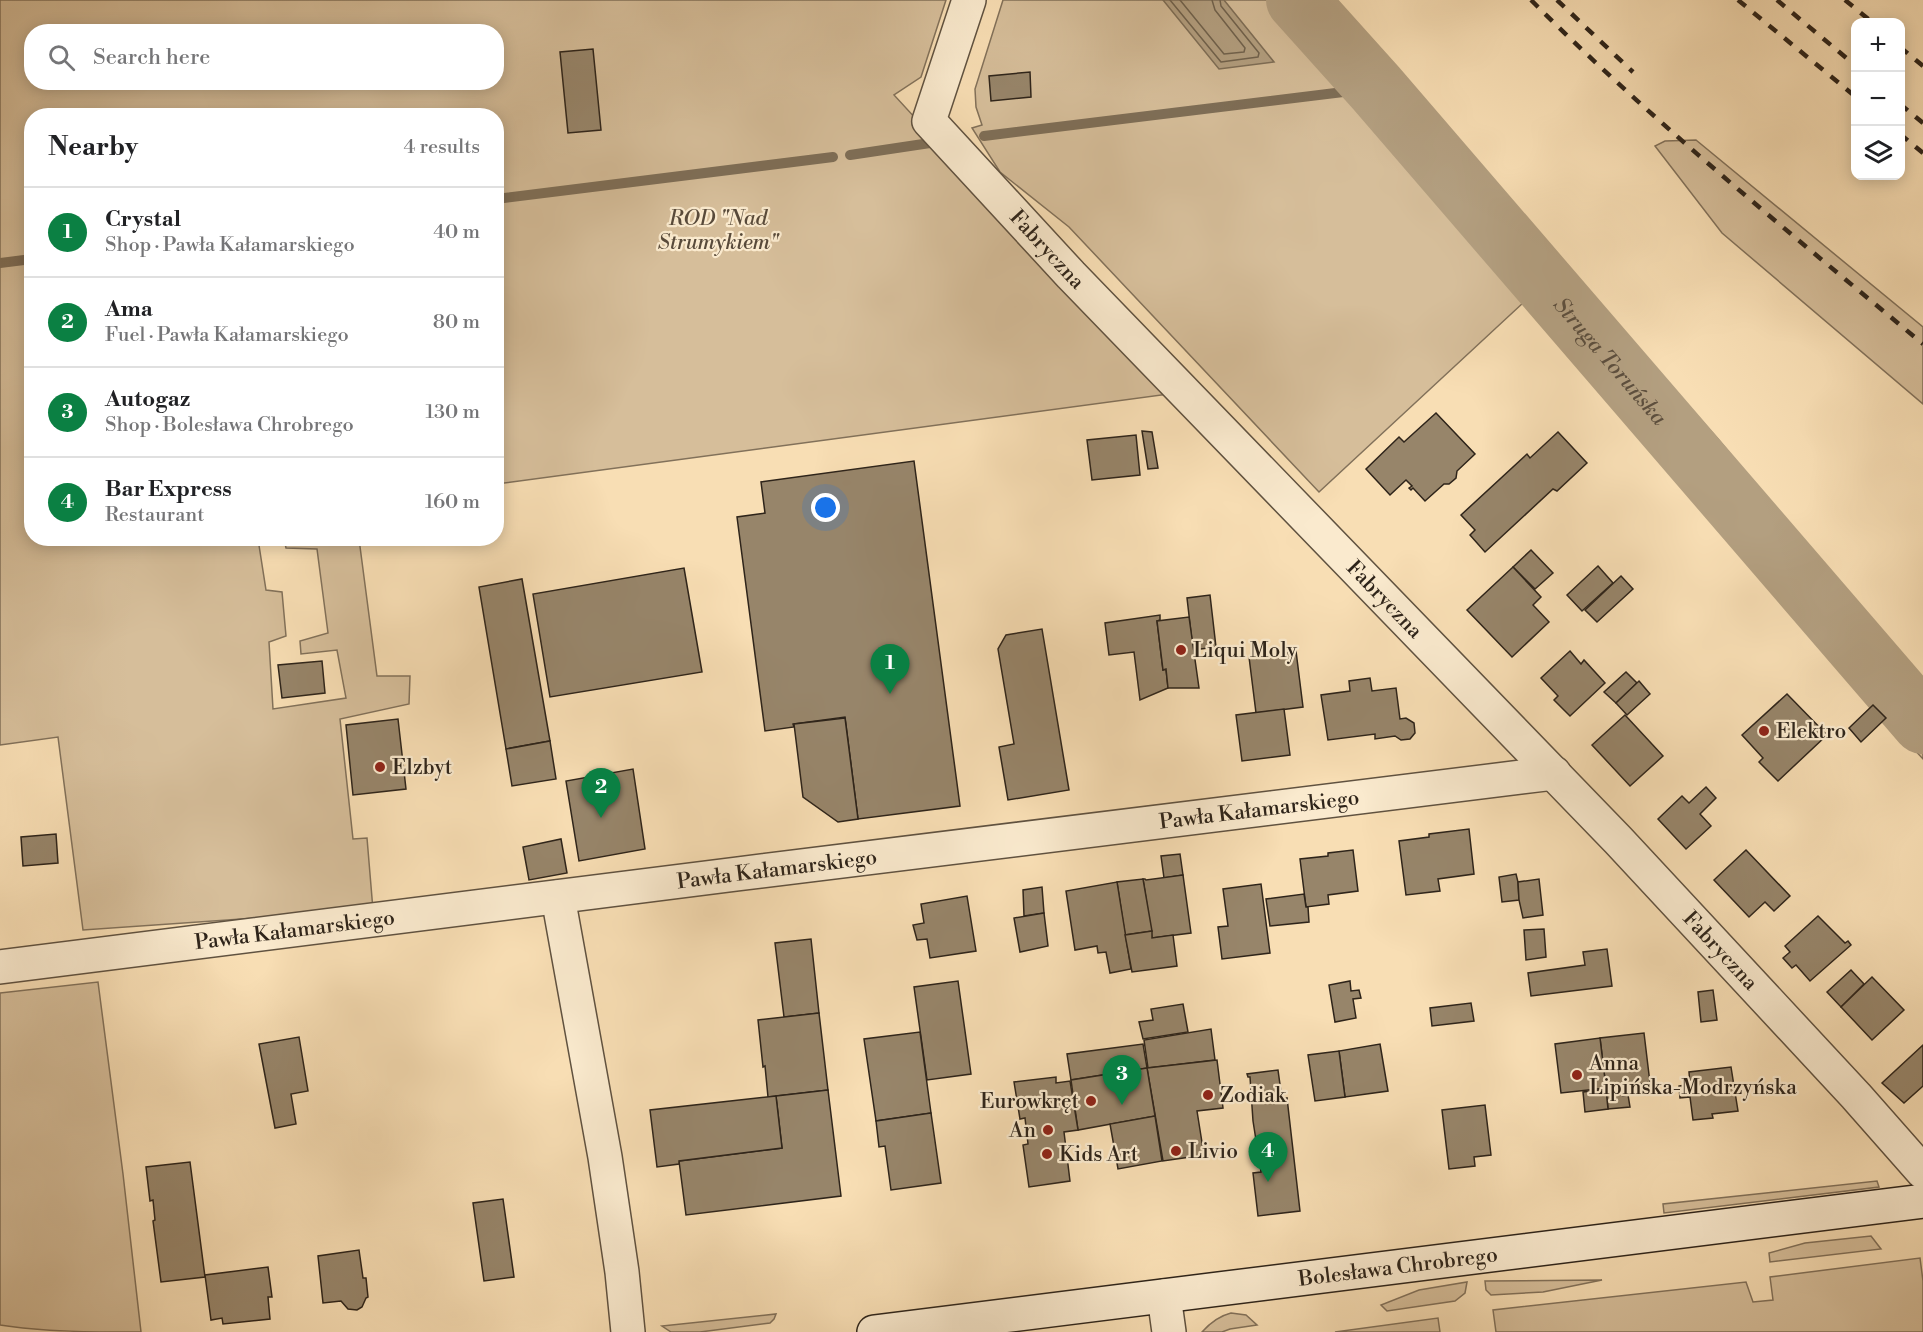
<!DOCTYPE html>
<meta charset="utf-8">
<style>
:root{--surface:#fff;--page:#f2f2f2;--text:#202124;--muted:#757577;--line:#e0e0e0;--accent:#0b8043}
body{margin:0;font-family:"Libre Bodoni",serif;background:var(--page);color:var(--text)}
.controls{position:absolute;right:18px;top:18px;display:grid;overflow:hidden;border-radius:12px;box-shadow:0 3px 15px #0003}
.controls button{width:54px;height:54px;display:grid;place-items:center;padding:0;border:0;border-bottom:2px solid var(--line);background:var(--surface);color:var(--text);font:30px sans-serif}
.you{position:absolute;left:826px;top:508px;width:21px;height:21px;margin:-15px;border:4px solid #fff;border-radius:50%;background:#1a73e8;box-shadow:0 0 0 9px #1a73e833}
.badge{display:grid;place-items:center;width:39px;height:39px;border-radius:50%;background:var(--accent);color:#fff;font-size:20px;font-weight:700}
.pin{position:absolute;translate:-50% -50px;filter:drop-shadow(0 2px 3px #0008)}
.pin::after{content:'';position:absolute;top:32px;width:21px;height:18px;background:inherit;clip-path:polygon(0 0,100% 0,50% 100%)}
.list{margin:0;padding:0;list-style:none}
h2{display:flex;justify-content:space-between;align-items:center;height:78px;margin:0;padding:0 24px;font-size:26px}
h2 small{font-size:20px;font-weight:400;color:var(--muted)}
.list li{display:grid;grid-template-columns:39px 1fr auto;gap:18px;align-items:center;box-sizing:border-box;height:90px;padding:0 24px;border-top:2px solid var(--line)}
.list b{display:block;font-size:22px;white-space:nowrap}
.list p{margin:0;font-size:20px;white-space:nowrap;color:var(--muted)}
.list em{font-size:20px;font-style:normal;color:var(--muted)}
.icon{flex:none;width:33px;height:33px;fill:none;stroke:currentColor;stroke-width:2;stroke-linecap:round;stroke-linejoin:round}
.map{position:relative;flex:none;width:1923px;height:1332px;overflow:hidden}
.search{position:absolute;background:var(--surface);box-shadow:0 3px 15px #0003;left:24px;top:24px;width:480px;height:66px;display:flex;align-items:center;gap:15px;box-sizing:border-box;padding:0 21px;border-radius:24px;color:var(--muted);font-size:22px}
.panel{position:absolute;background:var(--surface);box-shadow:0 3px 15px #0003;left:24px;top:108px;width:480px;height:438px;border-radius:24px}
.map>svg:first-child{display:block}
.green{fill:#d6be9a;stroke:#82715a;stroke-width:1.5;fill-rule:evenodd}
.water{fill:#b39f80;stroke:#7e6e57;stroke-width:1.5}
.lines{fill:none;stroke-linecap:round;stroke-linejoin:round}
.shore{stroke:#70624d;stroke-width:1.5}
.stream{stroke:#7e6e57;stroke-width:10}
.river{stroke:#b39f80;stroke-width:62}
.building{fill:#97856a;stroke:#2e241a;stroke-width:1.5}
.street-casing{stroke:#605240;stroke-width:36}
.secondary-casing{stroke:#2e241a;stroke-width:36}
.street{stroke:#faeace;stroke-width:33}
.secondary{stroke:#faeace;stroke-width:33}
.rail{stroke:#2e241a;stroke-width:4.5;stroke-dasharray:10 10;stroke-linecap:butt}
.poi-dot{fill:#8f2418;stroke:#faeace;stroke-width:2}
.labels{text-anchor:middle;stroke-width:4.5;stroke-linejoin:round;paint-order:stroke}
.park-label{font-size:21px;font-style:italic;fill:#584a3a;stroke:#faeace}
.street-label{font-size:21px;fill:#2e241a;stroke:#faeace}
.poi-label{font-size:21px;fill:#2e241a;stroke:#faeace;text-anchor:start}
.water-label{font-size:22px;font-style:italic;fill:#5d4f3e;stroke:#faeace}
</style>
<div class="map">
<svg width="1923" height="1332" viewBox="0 0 1923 1332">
<rect width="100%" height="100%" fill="#f8deb4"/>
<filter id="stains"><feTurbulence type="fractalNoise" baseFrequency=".00333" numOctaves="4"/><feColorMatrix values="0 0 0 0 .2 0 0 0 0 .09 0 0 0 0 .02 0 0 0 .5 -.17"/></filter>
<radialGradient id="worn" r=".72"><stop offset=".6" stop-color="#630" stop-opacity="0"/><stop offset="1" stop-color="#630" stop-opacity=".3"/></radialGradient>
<!-- green -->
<g class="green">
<path d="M0 0H946L921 77 894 95 1169 394 497 484 496 116H32V538L258 539 266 590 282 592 286 636 269 642 273 709 346 698 337 650 301 654 300 641 328 633 317 549 286 548 284 539H359L377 676H410L409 704 340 719 353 839 367 838 373 910 83 930 58 737 0 745ZM32 32H496V82H32Z"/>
<polygon points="1003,0 1325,0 1718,439 1923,688 1923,759 1873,705 1817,637 1524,302 1319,492 1069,227 1000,172 972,128 982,125 976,107 975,89"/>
<polygon points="1696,140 1923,327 1923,404 1722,233 1655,146 1665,141"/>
<path d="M98 982 123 1174 141 1332C97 1332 42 1332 0 1325V993Z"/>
<polygon points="1877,1181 1879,1187 1664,1213 1663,1204"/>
<polygon points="1871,1236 1881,1249 1770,1262 1769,1253 1805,1243"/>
<polygon points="1920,1258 1923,1281 1923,1332 1496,1332 1493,1310 1746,1282 1753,1302 1773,1300 1770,1277"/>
<polygon points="1602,1280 1543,1292 1491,1295 1486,1290 1485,1281"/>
<polygon points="1467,1282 1465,1293 1455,1301 1387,1311 1381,1305 1419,1290"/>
<path d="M1231 1313 1246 1315 1257 1325 1230 1329 1222 1332H1202C1210 1323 1219 1316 1231 1313Z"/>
<polygon points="776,1314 774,1319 770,1323 700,1332 671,1332 662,1326"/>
<polygon points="1438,1318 1440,1332 1335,1332"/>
</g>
<!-- water -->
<polygon class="water" points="1163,0 1224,0 1274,62 1219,69"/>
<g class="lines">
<!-- shore -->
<g class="shore">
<polyline points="1170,0 1221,62 1258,57 1259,53 1221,6 1220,0"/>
<polyline points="1180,0 1224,54 1244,52 1245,48 1215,10 1212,0"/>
</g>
<!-- stream -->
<g class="stream">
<polyline points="984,136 1376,88"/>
<polyline points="850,155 930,143"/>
<polyline points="496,199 833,157"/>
<polyline points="0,263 32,259"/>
</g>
<!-- river -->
<path class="river" id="s1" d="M1297 0 1376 88 1923 723"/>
</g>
<!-- building -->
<g class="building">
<polygon points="593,49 601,130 568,133 560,52"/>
<polygon points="1030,72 1031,97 991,101 989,76"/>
<polygon points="1436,413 1475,454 1457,471 1456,478 1449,484 1444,484 1425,501 1413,488 1411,490 1409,488 1412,486 1406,480 1390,495 1366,469 1399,437 1404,442"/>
<polygon points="1142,431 1152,432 1158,468 1148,469"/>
<polygon points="1558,432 1587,463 1557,491 1553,489 1485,552 1470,535 1475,530 1461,515 1527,454 1530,458"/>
<polygon points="1136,435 1140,475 1092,480 1087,440"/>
<polygon points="914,461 960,806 858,819 845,717 793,724 794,727 765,731 737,517 765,513 761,482"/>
<polygon points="1531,550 1553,573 1535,589 1513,567"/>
<polygon points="1598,566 1613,583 1582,611 1567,595"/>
<polygon points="1513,567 1541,597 1533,605 1549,622 1512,657 1467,610"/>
<polygon points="684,568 702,672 550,697 533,594"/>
<polygon points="1621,576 1633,589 1597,622 1585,610"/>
<polygon points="522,579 550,741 506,749 479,587"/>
<polygon points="1210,595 1216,647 1193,650 1187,598"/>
<polygon points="1160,615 1160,620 1157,621 1163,670 1166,669 1168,688 1140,700 1134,652 1109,655 1105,623"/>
<polygon points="1189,617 1199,688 1168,688 1166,669 1163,670 1157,621"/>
<polygon points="1042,629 1069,790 1008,800 999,747 1014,744 998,649 1006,635"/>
<polygon points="1296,651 1303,707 1256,713 1249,657"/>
<polygon points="1570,651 1581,664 1584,660 1605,683 1570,716 1554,700 1558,696 1541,678"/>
<polygon points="322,661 325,693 282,698 278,665"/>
<polygon points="1626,672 1637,683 1616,703 1604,692"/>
<polygon points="1370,678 1372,691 1396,688 1400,719 1406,718 1414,723 1415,733 1410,739 1401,740 1395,736 1375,739 1375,734 1328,740 1321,695 1350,691 1349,681"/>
<polygon points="1639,681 1650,694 1627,715 1616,703"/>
<polygon points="1787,694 1827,735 1778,781 1759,762 1763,758 1742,735"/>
<polygon points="1873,705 1886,718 1861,742 1849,728"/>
<polygon points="1284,709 1290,755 1242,761 1236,715"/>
<polygon points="1625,715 1663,756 1630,786 1592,745"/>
<polygon points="845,718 858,819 838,822 803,797 794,724"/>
<polygon points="398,719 406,789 353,795 346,725"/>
<polygon points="550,741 556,779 512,786 506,749"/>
<polygon points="633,769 645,849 579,861 566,781"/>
<polygon points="1706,787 1716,798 1700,814 1711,826 1686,849 1658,819 1682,796 1689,803"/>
<polygon points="1469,829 1474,874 1438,879 1440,891 1406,895 1399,841 1429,837 1429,834"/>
<polygon points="56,834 58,863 23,866 21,837"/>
<polygon points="561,839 567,873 529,880 523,847"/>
<polygon points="1353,850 1358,891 1328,895 1329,904 1306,907 1300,859 1328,856 1328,853"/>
<polygon points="1746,850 1790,896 1774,911 1765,902 1749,917 1714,880"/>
<polygon points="1180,854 1183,875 1164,878 1161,856"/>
<polygon points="1516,874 1518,882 1519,900 1502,902 1499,877"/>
<polygon points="1183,875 1191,933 1152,938 1143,879 1145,879 1146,880"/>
<polygon points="1143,879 1152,931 1125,935 1117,882"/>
<polygon points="1539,879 1543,915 1523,918 1519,900 1518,882"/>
<polygon points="1117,882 1131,969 1110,973 1106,952 1098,953 1097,946 1075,950 1066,891"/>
<polygon points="1261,884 1270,953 1222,959 1218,927 1228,926 1223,889"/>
<polygon points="1042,887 1044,913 1024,916 1023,890"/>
<polygon points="1304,894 1306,907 1308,907 1309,922 1270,926 1266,899"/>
<polygon points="967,896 976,951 930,958 927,939 917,940 913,925 924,923 921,904"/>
<polygon points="1044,913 1048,946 1020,952 1014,918"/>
<polygon points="1818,916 1845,943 1848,941 1851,945 1810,981 1796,965 1792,968 1783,958 1790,952 1785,946"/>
<polygon points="1544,929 1546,957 1526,960 1524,930"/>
<polygon points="1152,931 1152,938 1173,935 1177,966 1132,972 1125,935"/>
<polygon points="811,939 819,1013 784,1017 775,943"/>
<polygon points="1607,949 1612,986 1531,996 1528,973 1585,965 1583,952"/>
<polygon points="1851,970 1864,984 1841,1007 1827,992"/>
<polygon points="1872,977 1904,1010 1872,1040 1841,1007"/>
<polygon points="958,981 971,1074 927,1080 914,987"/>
<polygon points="1350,981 1351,991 1359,990 1361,998 1353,999 1356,1018 1335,1022 1329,985"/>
<polygon points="1713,990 1717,1020 1701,1022 1698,992"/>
<polygon points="1471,1003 1474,1021 1432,1026 1430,1008"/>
<polygon points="1183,1004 1188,1032 1143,1039 1139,1022 1153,1020 1151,1009"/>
<polygon points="819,1013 828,1090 768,1097 765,1066 763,1067 758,1020"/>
<polygon points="1211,1029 1215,1060 1148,1068 1144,1040"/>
<polygon points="920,1032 931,1113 876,1121 864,1039"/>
<polygon points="1644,1033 1650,1083 1606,1088 1600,1038"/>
<polygon points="299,1037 308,1091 291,1094 296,1124 275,1128 259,1044"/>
<polygon points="1600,1038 1606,1088 1561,1093 1555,1044"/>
<polygon points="1143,1044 1147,1068 1071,1080 1067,1054"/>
<polygon points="1380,1044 1388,1091 1345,1097 1339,1051"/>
<polygon points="1923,1045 1923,1086 1904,1103 1882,1083"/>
<polygon points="1339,1051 1345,1097 1315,1101 1308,1055"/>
<polygon points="1217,1060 1223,1108 1197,1111 1204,1155 1163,1161 1147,1068"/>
<polygon points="1731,1067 1738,1111 1712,1114 1713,1118 1693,1120 1690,1097 1680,1098 1679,1086 1690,1084 1689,1072"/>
<polygon points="1147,1068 1155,1116 1078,1130 1071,1080"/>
<polygon points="1278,1070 1282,1099 1287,1098 1300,1211 1258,1216 1253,1173 1261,1172 1253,1121 1250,1077 1248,1077 1247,1074"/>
<polygon points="1056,1077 1056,1083 1070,1081 1078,1130 1064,1132 1070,1181 1029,1187 1023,1145 1028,1144 1025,1118 1020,1119 1014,1082"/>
<polygon points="1621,1087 1623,1096 1628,1095 1630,1107 1608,1109 1606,1089"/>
<polygon points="1606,1089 1608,1109 1585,1112 1583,1092"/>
<polygon points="828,1090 841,1196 686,1215 679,1161 782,1148 776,1096"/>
<polygon points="776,1096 782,1148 679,1161 679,1164 657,1167 650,1110"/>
<polygon points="1485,1105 1491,1155 1474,1157 1475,1166 1449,1169 1442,1110"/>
<polygon points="931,1113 941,1183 891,1190 885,1146 879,1147 876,1121"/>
<polygon points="1155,1116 1162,1161 1118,1169 1110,1124"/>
<polygon points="190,1162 205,1277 161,1282 153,1221 155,1220 153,1200 150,1201 146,1167"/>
<polygon points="503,1199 514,1277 484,1281 473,1203"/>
<polygon points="359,1250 363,1278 366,1278 368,1297 366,1298 362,1307 357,1310 348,1309 341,1301 323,1303 318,1256"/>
<polygon points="268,1267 272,1297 268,1297 270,1319 223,1324 222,1318 211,1320 205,1275"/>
</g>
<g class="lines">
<defs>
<g id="street">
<path id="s2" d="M969 0 929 121 1071 275 1618 840 1856 1096 1923 1172"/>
<polyline points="558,897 605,1157 622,1272 628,1332"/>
<path id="s3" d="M0 967 737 874 1554 773"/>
<polyline points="1164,1296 1169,1332"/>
</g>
<g id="secondary">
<path id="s4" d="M874 1332 1923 1201"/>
</g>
</defs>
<!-- street casing -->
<use href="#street" class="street-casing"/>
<!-- secondary casing -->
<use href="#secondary" class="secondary-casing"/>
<!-- street -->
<use href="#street" class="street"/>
<!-- secondary -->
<use href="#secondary" class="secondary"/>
<!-- rail -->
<g class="rail">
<path d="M1531 0C1654 123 1790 233 1923 344"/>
<polyline points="1557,0 1633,72"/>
<polyline points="1738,0 1856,97"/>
<polyline points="1777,0 1856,66"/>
<polyline points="1845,0 1872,22"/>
<polyline points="1900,47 1923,66"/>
<polyline points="1900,104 1923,123"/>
<polyline points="1900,134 1923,153"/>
</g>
</g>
<!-- markers -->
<g class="poi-dot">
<circle cx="1181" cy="650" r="6"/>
<circle cx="1764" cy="731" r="6"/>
<circle cx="380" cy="767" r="6"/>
<circle cx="1577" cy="1075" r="6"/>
<circle cx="1208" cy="1095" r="6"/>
<circle cx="1091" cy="1101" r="6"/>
<circle cx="1048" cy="1130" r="6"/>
<circle cx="1176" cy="1151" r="6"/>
<circle cx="1047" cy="1154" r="6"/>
</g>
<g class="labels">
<!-- park labels -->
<g class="park-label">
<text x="718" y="225">ROD "Nad<tspan x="718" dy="24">Strumykiem"</tspan></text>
</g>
<!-- street labels -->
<g class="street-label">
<text dy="7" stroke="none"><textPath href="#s2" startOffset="302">Fabryczna</textPath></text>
<text dy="7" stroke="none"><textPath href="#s2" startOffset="788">Fabryczna</textPath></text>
<text dy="7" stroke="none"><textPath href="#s3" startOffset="1269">Pawła Kałamarskiego</textPath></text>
<text dy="7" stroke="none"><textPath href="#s3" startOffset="783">Pawła Kałamarskiego</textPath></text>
<text dy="7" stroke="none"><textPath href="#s3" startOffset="297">Pawła Kałamarskiego</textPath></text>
<text dy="7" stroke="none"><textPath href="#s2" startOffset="1274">Fabryczna</textPath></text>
<text dy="7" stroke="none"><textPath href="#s4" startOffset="528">Bolesława Chrobrego</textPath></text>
</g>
<!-- poi labels -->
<g class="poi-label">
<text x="1193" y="657">Liqui Moly</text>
<text x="1776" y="738">Elektro</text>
<text x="392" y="774">Elzbyt</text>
<text x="1589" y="1070">Anna<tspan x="1589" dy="24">Lipińska-Modrzyńska</tspan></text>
<text x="1220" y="1102">Zodiak</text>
<text x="1079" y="1108" text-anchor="end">Eurowkręt</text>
<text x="1036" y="1137" text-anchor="end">An</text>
<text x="1188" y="1158">Livio</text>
<text x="1059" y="1161">Kids Art</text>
</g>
<!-- water labels -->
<g class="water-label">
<text dy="8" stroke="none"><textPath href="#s1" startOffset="478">Struga Toruńska</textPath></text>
</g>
</g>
<rect width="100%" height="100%" filter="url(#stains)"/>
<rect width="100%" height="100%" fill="url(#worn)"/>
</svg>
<div class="controls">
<button>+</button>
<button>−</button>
<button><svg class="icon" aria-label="layers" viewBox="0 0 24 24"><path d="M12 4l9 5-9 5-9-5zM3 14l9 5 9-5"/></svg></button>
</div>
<div class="you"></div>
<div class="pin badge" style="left:890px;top:694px">1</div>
<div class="pin badge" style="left:601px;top:818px">2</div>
<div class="pin badge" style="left:1122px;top:1105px">3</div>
<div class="pin badge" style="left:1268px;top:1182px">4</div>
<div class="search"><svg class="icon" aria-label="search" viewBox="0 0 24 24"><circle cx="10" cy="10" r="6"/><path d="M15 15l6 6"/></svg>Search here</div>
<section class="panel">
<h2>Nearby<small>4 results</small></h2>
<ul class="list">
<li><span class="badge">1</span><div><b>Crystal</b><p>Shop · Pawła Kałamarskiego</p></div><em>40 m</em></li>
<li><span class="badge">2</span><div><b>Ama</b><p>Fuel · Pawła Kałamarskiego</p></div><em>80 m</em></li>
<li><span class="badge">3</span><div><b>Autogaz</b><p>Shop · Bolesława Chrobrego</p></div><em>130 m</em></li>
<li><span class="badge">4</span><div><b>Bar Express</b><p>Restaurant</p></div><em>160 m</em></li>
</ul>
</section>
</div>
